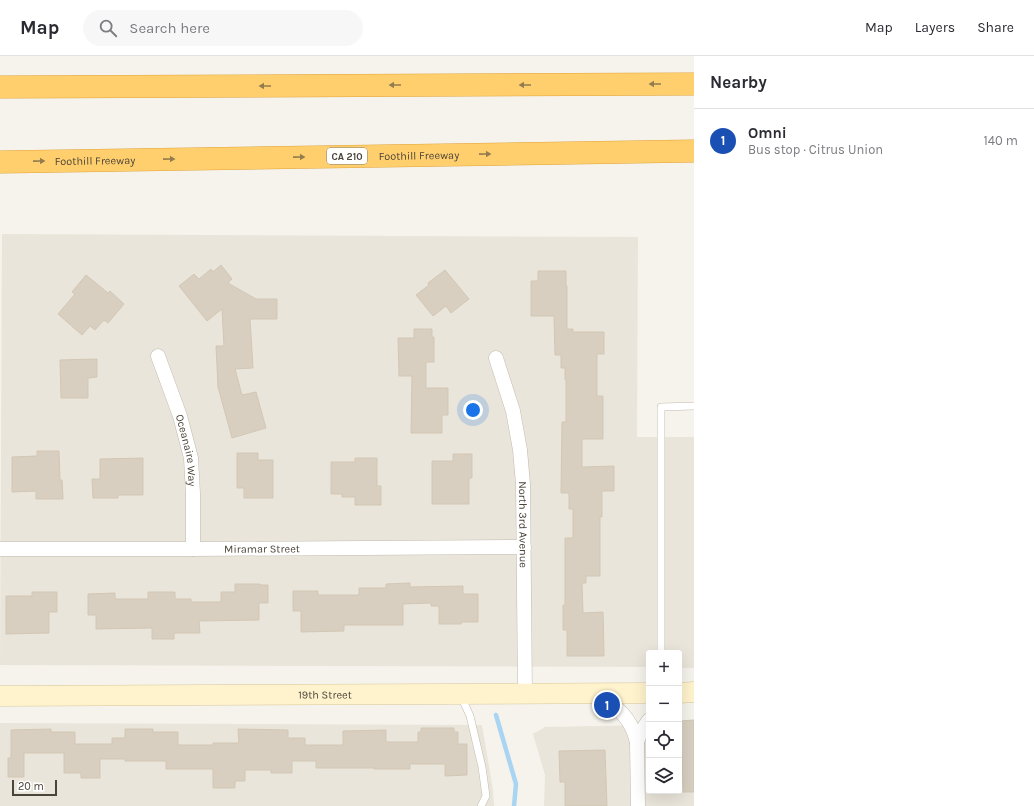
<!DOCTYPE html>
<meta charset="utf-8">
<style>
:root{--surface:#fff;--page:#f7f7f7;--text:#2b2b33;--muted:#7c7c81;--line:#e1e1e2;--accent:#fc3f1d}
body{margin:0;font-family:Karla,sans-serif;background:var(--page);color:var(--text)}
.controls{position:absolute;right:12px;bottom:12px;display:grid;overflow:hidden;border-radius:4px;box-shadow:0 4px 16px #0002}
.controls button{width:36px;height:36px;display:grid;place-items:center;padding:0;border:0;border-bottom:1px solid var(--line);background:var(--surface);color:var(--text);font:20px sans-serif}
.scale{position:absolute;left:12px;bottom:10px;width:45px;box-sizing:border-box;padding-left:4px;border:2px solid #4b4439;border-top:0;font-size:11px;line-height:14px;white-space:nowrap;color:#4b4439;-webkit-text-stroke:3px #fff;paint-order:stroke}
.you{position:absolute;left:473px;top:354px;width:14px;height:14px;margin:-10px;border:3px solid #fff;border-radius:50%;background:#1a73e8;box-shadow:0 0 0 6px #1a73e833}
.badge{display:grid;place-items:center;width:26px;height:26px;border-radius:50%;background:var(--accent);color:#fff;font-size:13px;font-weight:700}
.pin{position:absolute;translate:-50% -50%;border:2px solid #fff;box-shadow:0 1px 4px #0006}
.list{margin:0;padding:0;list-style:none}
h2{display:flex;justify-content:space-between;align-items:center;height:52px;margin:0;padding:0 16px;font-size:17px}
h2 small{font-size:13px;font-weight:400;color:var(--muted)}
.list li{display:grid;grid-template-columns:26px 1fr auto;gap:12px;align-items:center;box-sizing:border-box;height:64px;padding:0 16px;border-top:1px solid var(--line)}
.list b{display:block;font-size:15px;white-space:nowrap}
.list p{margin:0;font-size:13px;white-space:nowrap;color:var(--muted)}
.list em{font-size:13px;font-style:normal;color:var(--muted)}
.icon{flex:none;width:22px;height:22px;fill:none;stroke:currentColor;stroke-width:2;stroke-linecap:round;stroke-linejoin:round}
.map{position:relative;flex:none;width:694px;height:750px;overflow:hidden}
header{display:flex;align-items:center;gap:24px;box-sizing:border-box;height:56px;padding:0 20px;background:var(--surface);border-bottom:1px solid var(--line)}
header strong{font-size:19px}
nav{display:flex;gap:22px;margin-inline-start:auto;font-size:14px}
.search{width:280px;height:36px;background:var(--page);display:flex;align-items:center;gap:10px;box-sizing:border-box;padding:0 14px;border-radius:22px;color:var(--muted);font-size:15px}
main{display:flex}
aside{flex:1;background:var(--surface)}
.map>svg:first-child{display:block}
.residential{fill:#eae5da}
.lines{fill:none;stroke-linecap:round;stroke-linejoin:round}
.stream{stroke:#a9d4f2;stroke-width:4.5}
.building{fill:#d8cfc1;stroke:#d3c7b4}
.service-casing{stroke:#c2bbae;stroke-width:8}
.minor-casing{stroke:#c2bbae;stroke-width:15}
.secondary-casing{stroke:#d6c79b;stroke-width:21}
.motorway-casing{stroke:#e0a43c;stroke-width:23}
.service{stroke:#fff;stroke-width:7}
.minor{stroke:#fff;stroke-width:14}
.secondary{stroke:#fff3cd;stroke-width:20}
.motorway{stroke:#ffcf6e;stroke-width:22}
.oneway{fill:#937c4e}
.labels{text-anchor:middle;stroke-width:3;stroke-linejoin:round;paint-order:stroke}
.shield{fill:#fff;stroke:#817c74;stroke-width:1}
.shield-label{font-size:10px;font-weight:bold;fill:#4b4439}
.street-label{font-size:11px;fill:#4b4439;stroke:#fff}
</style>
<header>
<strong>Map</strong>
<div class="search"><svg class="icon" aria-label="search" viewBox="0 0 24 24"><circle cx="10" cy="10" r="6"/><path d="M15 15l6 6"/></svg>Search here</div>
<nav><a>Map</a><a>Layers</a><a>Share</a></nav>
</header>
<main>
<div class="map">
<svg width="694" height="750" viewBox="0 0 694 750">
<rect width="100%" height="100%" fill="#f6f3ec"/>
<!-- residential -->
<g class="residential">
<polygon points="2,178 638,181 637,381 694,381 694,612 679,612 679,597 649,597 649,611 0,609"/>
<polygon points="0,667 482,669 493,734 494,750 0,750"/>
<polygon points="679,668 694,668 694,750 544,750 545,719 533,678 545,671 649,669 649,735 679,735"/>
</g>
<g class="lines">
<!-- stream -->
<polyline class="stream" points="496,659 516,728 514,750"/>
</g>
<!-- building -->
<g class="building">
<polygon points="221,209 232,223 228,227 256,243 277,243 277,263 250,263 253,312 235,313 242,339 256,336 266,372 232,382 218,331 216,290 224,290 222,253 207,265 179,230 194,218 199,223 211,213 213,216"/>
<polygon points="445,214 469,243 451,257 446,250 433,260 416,239 429,229 428,227"/>
<polygon points="538,215 566,215 566,230 567,230 567,273 573,273 573,276 604,276 604,298 597,298 597,340 603,340 603,383 582,383 582,411 614,410 614,435 602,435 602,461 600,461 600,520 586,520 586,527 582,527 583,557 603,556 604,600 567,600 567,574 563,574 563,549 565,549 565,482 573,482 573,453 569,453 569,437 561,437 562,366 566,366 566,324 565,324 565,312 561,312 561,299 555,299 554,260 531,260 531,225 538,225"/>
<polygon points="86,219 108,237 110,235 124,248 108,267 104,264 95,274 90,270 82,279 58,258 75,238 72,236"/>
<polygon points="414,273 432,273 432,281 434,281 434,306 426,306 426,332 448,332 448,359 442,359 442,377 411,377 412,320 399,320 398,282 414,282"/>
<polygon points="97,303 97,321 88,322 88,342 61,342 60,304"/>
<polygon points="37,395 59,395 60,424 62,424 63,443 36,443 36,435 12,436 12,401 37,400"/>
<polygon points="237,397 258,397 258,404 273,404 273,442 244,442 244,432 237,432"/>
<polygon points="453,398 472,398 472,422 469,422 469,448 432,448 432,405 453,405"/>
<polygon points="143,402 143,439 118,439 118,442 93,442 92,423 100,423 100,403"/>
<polygon points="355,402 377,402 377,430 381,430 381,449 355,449 355,441 342,441 342,438 331,438 331,406 355,406"/>
<polygon points="410,527 410,531 463,530 463,538 478,538 478,566 461,566 461,568 439,568 439,550 431,550 431,547 403,548 403,569 344,569 344,575 301,576 301,555 293,555 293,535 318,535 318,539 359,539 359,532 386,532 386,528"/>
<polygon points="235,528 260,528 260,529 268,529 268,547 259,547 259,564 199,565 200,577 174,577 174,583 152,583 152,572 96,573 96,559 88,559 88,538 115,537 115,543 148,543 148,536 175,536 175,543 191,543 191,546 221,546 221,536 235,536"/>
<polygon points="32,536 57,536 57,556 49,556 49,577 6,578 6,540 32,540"/>
<polygon points="694,664 694,736 683,736 682,692 679,692 679,665"/>
<polygon points="421,672 454,672 454,676 458,676 458,688 467,688 467,719 445,720 445,708 410,708 410,713 374,713 374,712 316,712 316,705 292,705 292,717 271,717 271,714 245,714 245,725 235,725 235,732 213,732 213,713 166,713 166,705 125,705 125,703 100,703 100,722 81,722 81,717 64,717 64,697 24,697 24,721 8,721 8,702 11,702 11,674 51,673 51,676 75,676 75,688 112,688 112,682 125,682 125,673 153,673 153,676 178,676 178,689 213,689 213,687 239,687 238,673 288,674 288,682 305,682 305,689 343,689 343,675 386,674 386,686 418,686 418,676 421,676"/>
<polygon points="605,694 607,750 565,750 565,726 560,726 559,695"/>
</g>
<g class="lines">
<defs>
<g id="service">
<polyline points="661,597 661,351 694,350"/>
<polyline points="461,640 470,660 482,711 486,740 481,750"/>
</g>
<g id="minor">
<path id="s1" d="M158 300 180 360 191 402 193 438V493"/>
<path id="s2" d="M496 302 513 355 520 394 523 428 525 638"/>
<path id="s3" d="M0 493H193L524 491"/>
<path d="M597 638C617 651 631 661 637 686L638 750"/>
<polyline points="637,686 641,676 649,664"/>
</g>
<g id="secondary">
<polyline points="679,637 694,636"/>
<path id="s4" d="M0 640 649 637"/>
</g>
<g id="motorway">
<polyline points="0,31 694,28"/>
<path id="s5" d="M0 106 694 95"/>
</g>
</defs>
<!-- service casing -->
<use href="#service" class="service-casing"/>
<!-- minor casing -->
<use href="#minor" class="minor-casing"/>
<!-- secondary casing -->
<use href="#secondary" class="secondary-casing"/>
<!-- motorway casing -->
<use href="#motorway" class="motorway-casing"/>
<!-- service -->
<use href="#service" class="service"/>
<!-- minor -->
<use href="#minor" class="minor"/>
<!-- secondary -->
<use href="#secondary" class="secondary"/>
<!-- motorway -->
<use href="#motorway" class="motorway"/>
</g>
<!-- one-way arrows -->
<defs><path id="oneway-solid" d="M-6-.8H1V-3.2L6.5 0L1 3.2V.8H-6Z"/></defs>
<g class="oneway">
<use href="#oneway-solid" transform="translate(655 28) rotate(180)"/>
<use href="#oneway-solid" transform="translate(395 29) rotate(180)"/>
<use href="#oneway-solid" transform="translate(525 29) rotate(180)"/>
<use href="#oneway-solid" transform="translate(265 30) rotate(180)"/>
<use href="#oneway-solid" transform="translate(485 98) rotate(-1)"/>
<use href="#oneway-solid" transform="translate(299 101) rotate(-1)"/>
<use href="#oneway-solid" transform="translate(169 103) rotate(-1)"/>
<use href="#oneway-solid" transform="translate(39 105) rotate(-1)"/>
</g>
<g class="labels">
<!-- shield labels -->
<rect class="shield" x="327" y="92" width="40" height="16" rx="3"/>
<g class="shield-label">
<text x="347" y="104">CA 210</text>
</g>
<!-- street labels -->
<g class="street-label">
<text dy="4" stroke="none"><textPath href="#s5" startOffset="419">Foothill Freeway</textPath></text>
<text dy="4" stroke="none"><textPath href="#s5" startOffset="95">Foothill Freeway</textPath></text>
<text dy="4" stroke="none"><textPath href="#s1" startOffset="99">Oceanaire Way</textPath></text>
<text dy="4" stroke="none"><textPath href="#s2" startOffset="170">North 3rd Avenue</textPath></text>
<text dy="4" stroke="none"><textPath href="#s3" startOffset="262">Miramar Street</textPath></text>
<text dy="4" stroke="none"><textPath href="#s4" startOffset="325">19th Street</textPath></text>
</g>
</g>
</svg>
<div class="controls">
<button>+</button>
<button>−</button>
<button><svg class="icon" aria-label="locate" viewBox="0 0 24 24"><circle cx="12" cy="12" r="6"/><path d="M12 2v4M12 18v4M2 12h4M18 12h4"/></svg></button>
<button><svg class="icon" aria-label="layers" viewBox="0 0 24 24"><path d="M12 4l9 5-9 5-9-5zM3 14l9 5 9-5"/></svg></button>
</div>
<div class="scale">20 m</div>
<div class="you"></div>
<div class="pin badge" style="left:607px;top:649px;background:#1a4fb4">1</div>
</div>
<aside>
<h2>Nearby<small></small></h2>
<ul class="list">
<li><span class="badge" style="background:#1a4fb4">1</span><div><b>Omni</b><p>Bus stop · Citrus Union</p></div><em>140 m</em></li>
</ul>
</aside>
</main>
